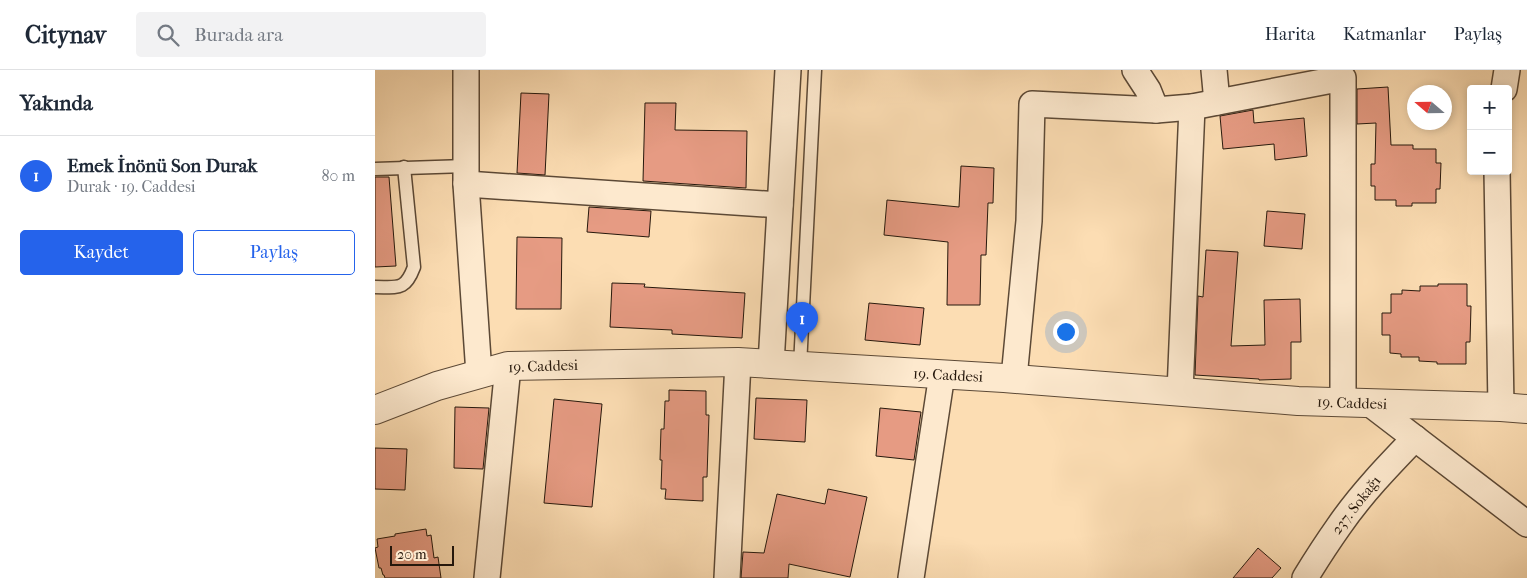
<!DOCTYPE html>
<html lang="tr">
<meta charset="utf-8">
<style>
:root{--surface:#fff;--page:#f2f2f3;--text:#1f2937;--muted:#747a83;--line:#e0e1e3;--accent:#2563eb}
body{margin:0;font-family:"IM FELL French Canon",serif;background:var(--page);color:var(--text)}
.controls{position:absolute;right:15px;top:15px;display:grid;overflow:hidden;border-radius:5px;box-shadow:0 2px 8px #0003}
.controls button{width:45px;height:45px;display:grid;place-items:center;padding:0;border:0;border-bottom:1px solid var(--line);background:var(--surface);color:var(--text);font:25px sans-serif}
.compass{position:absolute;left:1032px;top:15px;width:45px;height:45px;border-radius:50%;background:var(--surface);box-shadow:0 2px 8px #0003;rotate:290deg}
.scale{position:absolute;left:15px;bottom:12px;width:64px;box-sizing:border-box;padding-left:5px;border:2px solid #26180c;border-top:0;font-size:14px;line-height:18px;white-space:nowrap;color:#26180c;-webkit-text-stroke:4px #fde9ce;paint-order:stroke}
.you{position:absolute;left:690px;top:261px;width:18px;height:18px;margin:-12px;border:4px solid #fff;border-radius:50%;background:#1a73e8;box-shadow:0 0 0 8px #1a73e833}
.badge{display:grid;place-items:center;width:32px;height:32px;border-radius:50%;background:var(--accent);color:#fff;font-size:16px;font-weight:700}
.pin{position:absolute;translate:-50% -41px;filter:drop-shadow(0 1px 2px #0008)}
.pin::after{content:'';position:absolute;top:26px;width:18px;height:15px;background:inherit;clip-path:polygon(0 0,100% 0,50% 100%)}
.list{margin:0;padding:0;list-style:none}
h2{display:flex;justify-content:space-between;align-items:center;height:65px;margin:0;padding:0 20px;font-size:21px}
h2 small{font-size:16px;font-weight:400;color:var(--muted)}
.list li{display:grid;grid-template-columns:32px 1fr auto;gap:15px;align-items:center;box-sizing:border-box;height:80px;padding:0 20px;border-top:1px solid var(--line)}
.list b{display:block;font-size:19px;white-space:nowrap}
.list p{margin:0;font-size:16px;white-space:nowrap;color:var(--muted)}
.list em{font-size:16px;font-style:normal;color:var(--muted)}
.actions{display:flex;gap:10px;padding:15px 20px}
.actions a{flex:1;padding:11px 0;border:1px solid var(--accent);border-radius:5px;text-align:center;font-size:18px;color:var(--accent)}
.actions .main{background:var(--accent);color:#fff}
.icon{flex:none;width:28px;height:28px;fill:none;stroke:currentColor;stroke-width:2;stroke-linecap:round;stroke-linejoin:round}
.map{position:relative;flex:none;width:1152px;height:508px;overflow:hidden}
header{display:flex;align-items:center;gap:30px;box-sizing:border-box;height:70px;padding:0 25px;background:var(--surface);border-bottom:1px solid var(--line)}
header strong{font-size:24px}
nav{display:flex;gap:28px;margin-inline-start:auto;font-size:18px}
.search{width:350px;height:45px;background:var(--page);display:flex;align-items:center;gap:12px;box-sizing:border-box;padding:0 18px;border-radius:5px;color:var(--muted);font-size:19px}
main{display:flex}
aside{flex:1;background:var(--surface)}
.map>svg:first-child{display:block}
.building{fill:#e69b83;stroke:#26180c}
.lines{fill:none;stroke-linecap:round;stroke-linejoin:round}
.service-casing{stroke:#5c4936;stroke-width:15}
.minor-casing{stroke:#5c4936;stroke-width:28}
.tertiary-casing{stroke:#5c4936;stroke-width:30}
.service{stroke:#fde9ce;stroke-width:12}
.minor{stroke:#fde9ce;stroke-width:25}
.tertiary{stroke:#fde9ce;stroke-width:28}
.labels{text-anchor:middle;stroke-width:4;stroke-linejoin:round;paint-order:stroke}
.street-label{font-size:15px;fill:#26180c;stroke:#fde9ce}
</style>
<header>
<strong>Citynav</strong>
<div class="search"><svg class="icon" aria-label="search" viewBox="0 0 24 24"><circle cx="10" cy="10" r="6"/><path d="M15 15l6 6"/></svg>Burada ara</div>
<nav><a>Harita</a><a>Katmanlar</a><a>Paylaş</a></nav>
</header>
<main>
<aside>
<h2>Yakında<small></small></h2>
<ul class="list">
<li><span class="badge">1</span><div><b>Emek İnönü Son Durak</b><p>Durak · 19. Caddesi</p></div><em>80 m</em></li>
</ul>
<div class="actions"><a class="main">Kaydet</a><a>Paylaş</a></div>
</aside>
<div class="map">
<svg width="1152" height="508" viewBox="0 0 1152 508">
<rect width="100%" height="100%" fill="#fcddb3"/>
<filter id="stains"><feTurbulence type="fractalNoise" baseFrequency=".004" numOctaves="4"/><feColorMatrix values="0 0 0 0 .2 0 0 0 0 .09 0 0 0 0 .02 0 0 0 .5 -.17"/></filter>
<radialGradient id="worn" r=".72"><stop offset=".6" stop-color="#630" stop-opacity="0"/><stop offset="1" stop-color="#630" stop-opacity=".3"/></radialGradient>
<!-- building -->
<g class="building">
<polygon points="1013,17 1016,75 1038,75 1038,79 1061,79 1061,93 1066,93 1065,119 1061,119 1061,133 1037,133 1037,136 1021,136 1021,130 1000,130 1000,116 996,116 996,94 1000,94 1001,53 982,54 982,19"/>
<polygon points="146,23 174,24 170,105 142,103"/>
<polygon points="270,33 301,33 300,60 372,61 371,118 268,111"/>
<polygon points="878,40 879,53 929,48 932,86 900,90 899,74 848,79 845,46"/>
<polygon points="586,96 619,98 618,133 613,133 611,185 606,185 605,235 572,235 573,172 509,165 512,130 584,137"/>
<polygon points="0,107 14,107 21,196 0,197"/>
<polygon points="214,137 276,141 274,167 212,162"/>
<polygon points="892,141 930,144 927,179 889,176"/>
<polygon points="142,167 187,168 186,239 141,239"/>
<polygon points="831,180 863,182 856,276 890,275 889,230 925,229 926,272 916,272 916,309 884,310 884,309 820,305 823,226 828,227"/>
<polygon points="237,213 270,214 269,217 370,223 367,268 297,264 297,260 235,257"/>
<polygon points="1063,214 1092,214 1092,236 1096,236 1095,272 1091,272 1091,294 1062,294 1062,292 1044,291 1044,287 1026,287 1026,284 1015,283 1015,265 1007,265 1007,243 1016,243 1016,224 1027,224 1027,220 1045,221 1045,216 1063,216"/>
<polygon points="494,233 549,238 545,275 490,270"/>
<polygon points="294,320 331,321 331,345 334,345 332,407 328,407 328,431 290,429 291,419 286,419 287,390 285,390 286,359 289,359 290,331 294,331"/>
<polygon points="381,328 432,330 430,372 379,369"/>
<polygon points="179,329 227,334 217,437 169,433"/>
<polygon points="80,337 114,338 108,399 79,398"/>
<polygon points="505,338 546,342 539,390 501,386"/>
<polygon points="0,378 32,379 30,420 0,419"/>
<polygon points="453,419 492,427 475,507 414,494 413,508 366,508 368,482 389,483 402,424 450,434"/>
<polygon points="51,459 52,466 56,465 59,488 63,487 66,508 10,508 9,505 8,505 6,498 4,498 0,478 3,477 2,469 20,466 20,464"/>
<polygon points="883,478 906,498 897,508 858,508"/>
</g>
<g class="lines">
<defs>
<g id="service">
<polyline points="0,99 91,96"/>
<path d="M0 217C23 217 30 221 39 197L29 97"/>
<polyline points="425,296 440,0"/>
</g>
<g id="minor">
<polyline points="91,0 91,114 104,304"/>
<polyline points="760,0 773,20 781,40"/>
<polyline points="839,0 842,32"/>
<polyline points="1129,19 1132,0"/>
<polyline points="1122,101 1126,337"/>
<polyline points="91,114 405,135"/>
<polyline points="396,294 413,0"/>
<polyline points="639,308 654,151 657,34 781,40 817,37 968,8 968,332"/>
<polyline points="805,322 817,37"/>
<polyline points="994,333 1152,454"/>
<polyline points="112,508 133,296"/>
<polyline points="352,508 363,292"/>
<polyline points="536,508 567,304"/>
<path d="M930 508C941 490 952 473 964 456 986 424 1013 396 1040 368"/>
</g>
<polyline id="tertiary" points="0,340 62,316 133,296 363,292 629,308 923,331 1126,337 1152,339"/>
</defs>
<!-- service casing -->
<use href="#service" class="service-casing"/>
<!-- minor casing -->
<use href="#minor" class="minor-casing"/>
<!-- tertiary casing -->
<use href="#tertiary" class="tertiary-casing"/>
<!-- service -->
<use href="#service" class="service"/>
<!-- minor -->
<use href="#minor" class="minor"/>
<!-- tertiary -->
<use href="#tertiary" class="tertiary"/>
</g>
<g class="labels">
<!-- street labels -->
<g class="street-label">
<text transform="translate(168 296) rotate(-2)" y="5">19. Caddesi</text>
<text transform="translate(573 305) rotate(3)" y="5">19. Caddesi</text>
<text transform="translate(977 333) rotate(2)" y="5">19. Caddesi</text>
<text transform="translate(981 435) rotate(-52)" y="5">237. Sokağı</text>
</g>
</g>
<rect width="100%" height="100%" filter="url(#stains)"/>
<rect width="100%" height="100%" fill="url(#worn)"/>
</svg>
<div class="controls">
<button>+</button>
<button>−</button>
</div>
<svg class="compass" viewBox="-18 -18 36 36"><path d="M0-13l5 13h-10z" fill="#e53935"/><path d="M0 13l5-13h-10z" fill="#747a83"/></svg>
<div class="scale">20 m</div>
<div class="you"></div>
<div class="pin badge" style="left:427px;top:273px">1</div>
</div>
</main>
